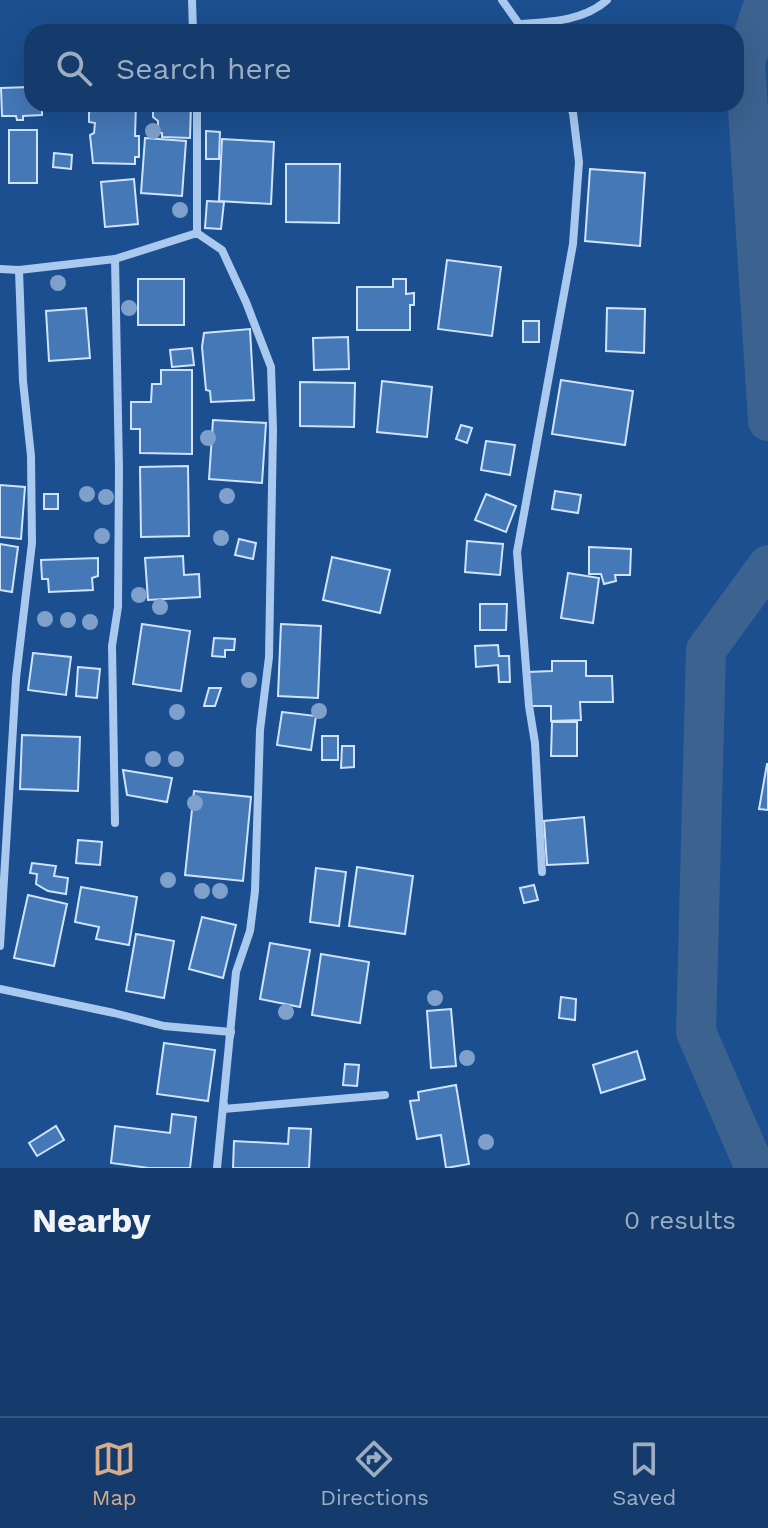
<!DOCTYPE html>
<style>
:root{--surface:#143b6b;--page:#214673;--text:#f1f3f6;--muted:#9dadc1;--line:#33557e;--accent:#d6ab8b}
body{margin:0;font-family:"Work Sans",sans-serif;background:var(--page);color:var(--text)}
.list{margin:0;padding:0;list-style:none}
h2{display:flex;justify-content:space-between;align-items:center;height:104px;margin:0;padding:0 32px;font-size:34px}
h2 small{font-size:26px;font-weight:400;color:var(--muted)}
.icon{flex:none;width:44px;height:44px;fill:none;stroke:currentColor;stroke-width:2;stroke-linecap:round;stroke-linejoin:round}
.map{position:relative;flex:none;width:768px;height:1168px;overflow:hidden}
.search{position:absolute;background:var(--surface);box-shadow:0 8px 32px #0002;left:24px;right:24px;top:24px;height:88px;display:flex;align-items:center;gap:20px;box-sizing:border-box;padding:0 28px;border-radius:24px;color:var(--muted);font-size:30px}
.sheet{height:248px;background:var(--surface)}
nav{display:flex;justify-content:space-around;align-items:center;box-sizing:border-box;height:112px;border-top:2px solid var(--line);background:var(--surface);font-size:22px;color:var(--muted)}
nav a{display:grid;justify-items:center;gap:4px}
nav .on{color:var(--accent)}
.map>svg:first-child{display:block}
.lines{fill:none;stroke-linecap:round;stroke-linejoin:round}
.river{stroke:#3c6290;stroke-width:40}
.building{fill:#4478b7;stroke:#cfe3fa;stroke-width:2}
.street{stroke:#a9c9ee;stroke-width:8}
.tree{fill:#7ea0ca}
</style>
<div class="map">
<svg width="768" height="1168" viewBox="0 0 768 1168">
<rect width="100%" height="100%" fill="#1b4f8f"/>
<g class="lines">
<!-- river -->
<g class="river">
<polyline points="765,0 745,62 768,421"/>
<polyline points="755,1168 696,1032 706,650 768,565"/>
</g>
</g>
<!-- building -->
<g class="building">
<polygon points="30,87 32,104 42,104 42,115 23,116 23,120 17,120 16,116 2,116 1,88"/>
<polygon points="93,104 136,104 135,136 139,136 139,157 135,157 135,164 93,163 90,135 94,133 95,123 89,122 89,112 93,110"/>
<polygon points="153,104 191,105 190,138 162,137 162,133 158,133 158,121 153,117"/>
<rect x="9" y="130" width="28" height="53"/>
<polygon points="206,131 220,132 219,159 206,159"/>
<polygon points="145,138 186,141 182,196 141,193"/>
<polygon points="222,139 274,142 271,204 219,201"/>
<polygon points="54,153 72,155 71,169 53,167"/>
<polygon points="286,164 340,164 339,223 286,222"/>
<polygon points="590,169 645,173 640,246 585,241"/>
<polygon points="134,179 138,224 105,227 101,182"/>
<polygon points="207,201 224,202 221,229 205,228"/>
<polygon points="447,260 501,267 492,336 438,329"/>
<rect x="138" y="279" width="46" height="46"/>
<polygon points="393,279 406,279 406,294 414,293 414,305 410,305 410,330 357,330 357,287 393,287"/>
<polygon points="86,308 90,358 49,361 46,311"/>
<polygon points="607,308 645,309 644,353 606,351"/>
<rect x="523" y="321" width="16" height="21"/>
<polygon points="250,329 254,400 211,402 210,391 206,390 202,347 204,333"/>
<polygon points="348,337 349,369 314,370 313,338"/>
<polygon points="192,348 194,365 172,367 170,350"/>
<polygon points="161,370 192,370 192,454 140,453 140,429 131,429 131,402 151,402 152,384 161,384"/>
<polygon points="561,380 633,391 625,445 552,434"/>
<polygon points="382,381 432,387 427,437 377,432"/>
<polygon points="300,382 355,383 354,427 300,426"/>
<polygon points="213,420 266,423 262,483 209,479"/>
<polygon points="461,425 472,428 467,443 456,439"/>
<polygon points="486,441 515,445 510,475 481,470"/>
<polygon points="188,466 189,536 141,537 140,467"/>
<polygon points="0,485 25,487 21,539 0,537"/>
<polygon points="555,491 581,495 578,513 552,509"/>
<rect x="44" y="494" width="14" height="15"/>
<polygon points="486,494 516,506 506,532 475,520"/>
<polygon points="239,539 256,543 253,559 235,555"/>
<polygon points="467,541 503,544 500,575 465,572"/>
<polygon points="0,544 18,547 12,592 0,590"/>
<polygon points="589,547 631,549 630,575 615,575 616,581 604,584 601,574 589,574"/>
<polygon points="183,556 184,575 199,574 200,597 148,600 145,558"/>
<polygon points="332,557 390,570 380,613 323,600"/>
<polygon points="98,558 98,576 92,578 93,590 49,592 48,579 42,579 41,560"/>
<polygon points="568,573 599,578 593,623 561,618"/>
<polygon points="480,604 507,604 506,630 480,630"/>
<polygon points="142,624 190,631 181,691 133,684"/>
<polygon points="281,624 321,626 318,698 278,696"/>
<polygon points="214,638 235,639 234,650 225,650 225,657 212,656"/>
<polygon points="498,645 499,656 509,656 510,682 499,682 498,665 476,667 475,646"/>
<polygon points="33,653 71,657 66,695 28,690"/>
<polygon points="552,661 586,661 586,676 612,676 613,702 580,702 581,720 551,721 551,706 529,706 528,672 552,671"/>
<polygon points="78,667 100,669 97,698 76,696"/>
<polygon points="209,688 221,688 215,706 204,706"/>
<polygon points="282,712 316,716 311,750 277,745"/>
<polygon points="552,722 577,722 577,756 551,756"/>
<polygon points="22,735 80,737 78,791 20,789"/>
<rect x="322" y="736" width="16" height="24"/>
<polygon points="342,746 354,746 354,767 341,768"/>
<polygon points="767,764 768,764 768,810 759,809"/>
<polygon points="123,770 172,778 167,802 127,795"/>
<polygon points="194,791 251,797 243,881 185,875"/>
<polygon points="584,817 588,863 547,865 544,821"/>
<polygon points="78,840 102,842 100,865 76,863"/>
<polygon points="32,863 56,866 54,876 68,878 66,894 48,891 36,884 37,874 30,873"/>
<polygon points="357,867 413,876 405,934 349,926"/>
<polygon points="316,868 346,872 339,926 310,922"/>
<polygon points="534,885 538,900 524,903 520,888"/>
<polygon points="81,887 137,897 129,945 96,939 99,927 75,922"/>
<polygon points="28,895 67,904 54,966 14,958"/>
<polygon points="202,917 236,925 223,978 189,969"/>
<polygon points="136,934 174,941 164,998 126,991"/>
<polygon points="270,943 310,950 300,1007 260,999"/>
<polygon points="321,954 369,962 360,1023 312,1015"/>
<polygon points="561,997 576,999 575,1020 559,1018"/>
<polygon points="451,1009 456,1066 431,1068 427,1011"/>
<polygon points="164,1043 215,1050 208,1101 157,1094"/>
<polygon points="637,1051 645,1079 601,1093 593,1065"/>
<polygon points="345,1064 359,1065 357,1086 343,1085"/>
<polygon points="456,1085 469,1164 446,1168 441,1135 417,1139 410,1101 419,1100 418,1092"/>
<polygon points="172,1114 196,1117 190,1168 149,1168 111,1163 115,1126 170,1133"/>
<polygon points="56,1126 64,1140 37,1156 29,1143"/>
<polygon points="289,1128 311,1129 309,1168 233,1168 234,1141 288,1144"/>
</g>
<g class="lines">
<!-- street -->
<g class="street">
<polyline points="192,0 193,32"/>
<path d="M502 0 519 24C549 22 584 21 607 0"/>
<polyline points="197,233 197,104"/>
<polyline points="115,259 119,469 118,607 112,646 115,823"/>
<polyline points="0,269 19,270 115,259 197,233 222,250 246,302 271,367 273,430 269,657 260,730 255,891 250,931 236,972 217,1168"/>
<polyline points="542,872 535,743 529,706 517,552 573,244 579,162 573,113 569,104"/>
<polyline points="0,946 16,678 32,543 31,456 23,381 19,270"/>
<polyline points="0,989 114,1013 164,1026 231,1032 230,1036"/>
<polyline points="224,1105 223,1109 385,1095"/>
</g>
</g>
<!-- trees -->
<g class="tree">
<circle cx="153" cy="131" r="8"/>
<circle cx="180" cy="210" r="8"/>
<circle cx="58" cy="283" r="8"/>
<circle cx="129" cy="308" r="8"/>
<circle cx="208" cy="438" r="8"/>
<circle cx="87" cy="494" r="8"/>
<circle cx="227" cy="496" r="8"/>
<circle cx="106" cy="497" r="8"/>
<circle cx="102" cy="536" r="8"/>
<circle cx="221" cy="538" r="8"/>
<circle cx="139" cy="595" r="8"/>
<circle cx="160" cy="607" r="8"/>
<circle cx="45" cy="619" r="8"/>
<circle cx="68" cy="620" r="8"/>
<circle cx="90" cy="622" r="8"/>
<circle cx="249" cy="680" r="8"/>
<circle cx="319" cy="711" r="8"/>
<circle cx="177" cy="712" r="8"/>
<circle cx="153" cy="759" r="8"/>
<circle cx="176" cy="759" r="8"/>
<circle cx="195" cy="803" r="8"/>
<circle cx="168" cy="880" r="8"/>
<circle cx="202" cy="891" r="8"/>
<circle cx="220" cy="891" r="8"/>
<circle cx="435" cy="998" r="8"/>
<circle cx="286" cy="1012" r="8"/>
<circle cx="467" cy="1058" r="8"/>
<circle cx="486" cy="1142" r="8"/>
</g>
</svg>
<div class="search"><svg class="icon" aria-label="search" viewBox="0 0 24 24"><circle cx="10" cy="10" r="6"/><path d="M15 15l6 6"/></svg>Search here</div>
</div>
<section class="sheet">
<h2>Nearby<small>0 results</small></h2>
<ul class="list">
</ul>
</section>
<nav>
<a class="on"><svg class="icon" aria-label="map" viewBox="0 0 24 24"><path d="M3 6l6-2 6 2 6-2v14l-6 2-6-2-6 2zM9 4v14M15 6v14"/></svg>Map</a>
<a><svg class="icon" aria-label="directions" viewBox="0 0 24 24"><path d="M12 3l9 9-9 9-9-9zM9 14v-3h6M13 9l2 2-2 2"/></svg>Directions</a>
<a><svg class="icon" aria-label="saved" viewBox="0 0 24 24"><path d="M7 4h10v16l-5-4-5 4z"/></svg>Saved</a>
</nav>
